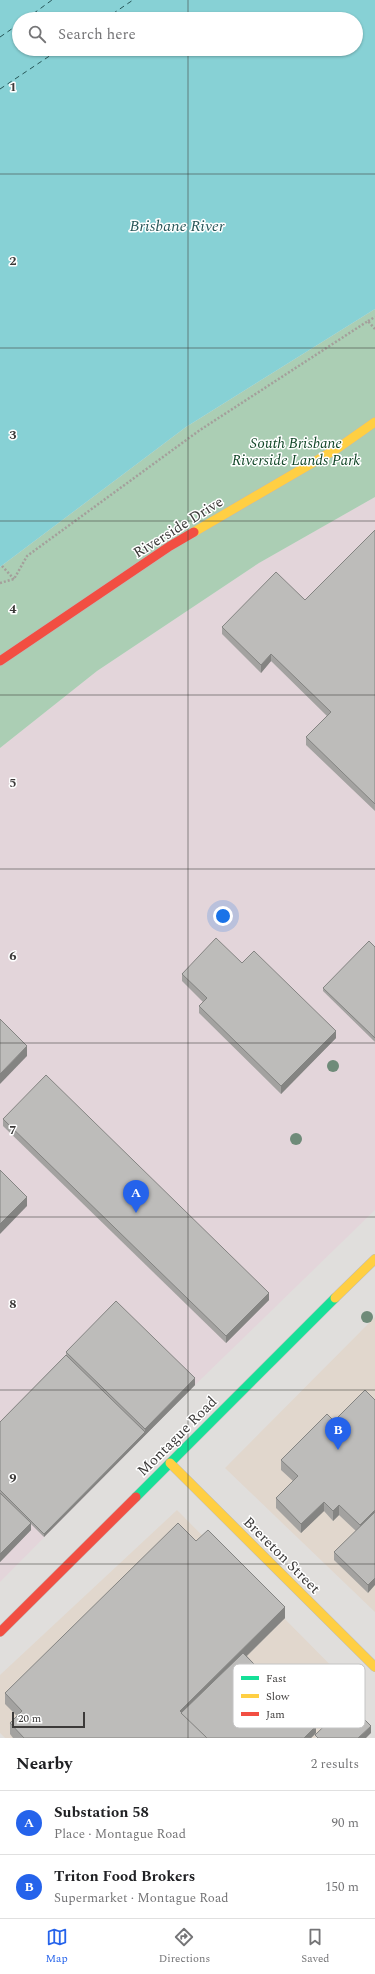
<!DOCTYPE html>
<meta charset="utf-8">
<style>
:root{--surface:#fff;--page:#f2f2f2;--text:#202124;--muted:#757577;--line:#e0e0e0;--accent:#2563eb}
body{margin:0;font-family:Spectral,serif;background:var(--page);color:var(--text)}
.scale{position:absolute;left:12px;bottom:10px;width:73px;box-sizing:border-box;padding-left:4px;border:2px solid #3c3a39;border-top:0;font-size:11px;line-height:14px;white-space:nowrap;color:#3c3a39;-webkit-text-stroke:3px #fff;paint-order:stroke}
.you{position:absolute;left:223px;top:916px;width:14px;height:14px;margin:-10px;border:3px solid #fff;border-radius:50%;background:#1a73e8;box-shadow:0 0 0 6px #1a73e833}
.badge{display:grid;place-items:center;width:26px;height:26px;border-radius:50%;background:var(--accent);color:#fff;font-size:13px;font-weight:700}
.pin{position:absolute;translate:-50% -33px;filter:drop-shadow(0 1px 2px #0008)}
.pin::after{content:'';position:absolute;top:21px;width:14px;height:12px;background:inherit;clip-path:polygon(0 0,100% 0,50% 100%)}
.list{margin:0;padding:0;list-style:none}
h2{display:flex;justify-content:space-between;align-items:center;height:52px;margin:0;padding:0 16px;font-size:17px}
h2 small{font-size:13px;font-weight:400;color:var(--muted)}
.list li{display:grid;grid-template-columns:26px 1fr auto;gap:12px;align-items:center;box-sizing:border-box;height:64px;padding:0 16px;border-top:1px solid var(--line)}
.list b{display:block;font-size:15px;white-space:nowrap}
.list p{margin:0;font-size:13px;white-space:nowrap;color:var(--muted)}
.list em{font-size:13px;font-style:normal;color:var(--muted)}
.icon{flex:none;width:22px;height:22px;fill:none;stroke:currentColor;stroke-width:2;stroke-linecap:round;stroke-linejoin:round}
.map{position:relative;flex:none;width:375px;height:1738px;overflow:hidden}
.search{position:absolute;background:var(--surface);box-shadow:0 1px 3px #0004;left:12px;right:12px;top:12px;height:44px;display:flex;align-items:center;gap:10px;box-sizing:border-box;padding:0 14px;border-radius:22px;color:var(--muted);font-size:15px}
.sheet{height:180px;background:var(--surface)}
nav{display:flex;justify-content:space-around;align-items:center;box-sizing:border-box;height:56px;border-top:1px solid var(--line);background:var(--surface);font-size:11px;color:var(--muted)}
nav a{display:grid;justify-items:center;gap:2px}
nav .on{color:var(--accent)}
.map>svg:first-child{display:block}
.commercial{fill:#e1d7cd}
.industrial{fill:#e3d5da}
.green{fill:#abceb4}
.water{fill:#87d1d5;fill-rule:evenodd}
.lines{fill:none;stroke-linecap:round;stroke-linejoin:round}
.ferry{stroke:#285759;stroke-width:1;stroke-dasharray:5 4;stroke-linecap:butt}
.fast-casing{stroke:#bbbab9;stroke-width:10}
.slow-casing{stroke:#bbbab9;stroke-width:10}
.jam-casing{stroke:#bbbab9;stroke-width:10}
.path{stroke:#a49f9b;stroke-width:2.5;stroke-dasharray:2 2;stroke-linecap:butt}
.fast{stroke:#16e098;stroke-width:9}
.slow{stroke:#ffcf43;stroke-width:9}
.jam{stroke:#f24e42;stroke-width:9}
.tree{fill:#6f8b79}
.wall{fill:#a3a2a0}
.shaded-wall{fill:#848482}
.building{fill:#bdbcba;stroke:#848482}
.grid{fill:none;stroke:#3c3a39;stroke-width:1;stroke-opacity:0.55}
.labels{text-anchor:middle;stroke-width:3;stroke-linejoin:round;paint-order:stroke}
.park-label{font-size:15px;font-style:italic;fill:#124728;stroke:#fff}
.street-label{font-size:15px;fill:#3c3a39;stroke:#fff}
.water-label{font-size:16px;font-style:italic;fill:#285759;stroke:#fff}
.key{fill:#fff;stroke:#c4c4c4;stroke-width:1}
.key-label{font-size:11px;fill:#3c3a39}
.grid-label{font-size:13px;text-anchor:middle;font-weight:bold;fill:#3c3a39;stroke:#fff;stroke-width:3;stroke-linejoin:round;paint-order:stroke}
</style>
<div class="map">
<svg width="375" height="1738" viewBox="0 0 375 1738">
<rect width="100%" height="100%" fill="#e0dedc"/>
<!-- commercial -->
<g class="commercial">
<polygon points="375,1317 375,1612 225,1468"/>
<polygon points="177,1510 360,1695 315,1738 5,1738 0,1733 0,1675"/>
</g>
<!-- industrial -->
<polygon class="industrial" points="375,497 375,1210 195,1385 0,1582 0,748 97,671 259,563"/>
<!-- green -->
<polygon class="green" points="375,309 375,497 259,563 97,671 0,748 0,567 186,427"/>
<!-- water -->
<path class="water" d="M0 0H375V309L186 427 0 567ZM19 19H356V49H19Z"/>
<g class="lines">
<!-- ferry -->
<g class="ferry">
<polyline points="26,19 52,0"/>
<polyline points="105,19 133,0"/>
<polyline points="0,37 19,24"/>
<polyline points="0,89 60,49"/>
</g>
<defs>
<polyline id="fast" points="136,1497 335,1298"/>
<g id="slow">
<polyline points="194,532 338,448 375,422"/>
<polyline points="335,1298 375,1259"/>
<polyline points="170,1463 375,1667"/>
</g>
<g id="jam">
<polyline points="0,661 170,546 194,532"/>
<polyline points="0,1632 136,1497"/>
</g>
</defs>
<!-- fast casing -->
<use href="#fast" class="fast-casing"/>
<!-- slow casing -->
<use href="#slow" class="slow-casing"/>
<!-- jam casing -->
<use href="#jam" class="jam-casing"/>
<!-- path -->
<g class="path">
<polyline points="368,321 375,317"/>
<polyline points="2,566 14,579"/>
<polyline points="0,583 14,579 27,556 200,430 368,321 375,329"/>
</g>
<!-- fast -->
<use href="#fast" class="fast"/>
<!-- slow -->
<use href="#slow" class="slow"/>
<!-- jam -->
<use href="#jam" class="jam"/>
</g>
<!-- trees -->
<g class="tree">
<circle cx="333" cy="1066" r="6"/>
<circle cx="296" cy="1139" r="6"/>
<circle cx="367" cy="1317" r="6"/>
</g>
<!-- wall -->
<g class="wall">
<polygon points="375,530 375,811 306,745 306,737 327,716 271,661 261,673 222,634 222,627 305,600"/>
<polygon points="375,947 375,1042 323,991 323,988"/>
<polygon points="242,963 336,1038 281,1094 199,1013 199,1006 203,1002 182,981 182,974"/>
<polygon points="3,1119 269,1300 226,1343 3,1126"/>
<polygon points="66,1352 195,1385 44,1537 31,1524 31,1530 0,1562 0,1422 66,1355"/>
<polygon points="375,1400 368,1593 334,1560 334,1552 356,1531 339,1515 333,1521 324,1511 301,1533 276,1508 276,1498 293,1481 281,1470 281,1460 334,1421"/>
<polygon points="196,1541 285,1618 247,1656 316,1733 311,1738 13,1738 10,1734 10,1723 17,1716 5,1704 5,1693"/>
</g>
<!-- shaded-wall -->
<g class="shaded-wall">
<polygon points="271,654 271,661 261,673 261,665"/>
<polygon points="336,1031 336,1038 281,1094 281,1086"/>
<polygon points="27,1046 27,1056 0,1084 0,1074"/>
<polygon points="27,1197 27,1206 0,1234 0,1224"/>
<polygon points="269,1293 269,1300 226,1343 226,1336"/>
<polygon points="195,1378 195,1385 44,1537 44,1534 145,1432 145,1429"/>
<polygon points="324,1502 324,1511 301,1533 301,1524"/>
<polygon points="339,1505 339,1515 333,1521 333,1511"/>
<polygon points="375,1510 375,1519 360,1535 360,1525"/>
<polygon points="31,1523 31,1530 0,1562 0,1554"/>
<polygon points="375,1578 375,1585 368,1593 368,1585"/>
<polygon points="285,1607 285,1618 183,1718 180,1711"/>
<polygon points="316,1726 316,1733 311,1738 304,1738"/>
<polygon points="371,1726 371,1733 366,1738 358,1738"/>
</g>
<!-- building -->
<g class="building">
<polygon points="375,530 375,804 306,737 331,712 271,654 261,665 222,627 276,572 305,600"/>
<polygon points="216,938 242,963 254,951 336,1031 281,1086 199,1006 207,998 182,974"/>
<polygon points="369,941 375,947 375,1038 323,988"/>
<polygon points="0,1019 27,1046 0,1074"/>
<polygon points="46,1075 269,1293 226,1336 3,1119"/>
<polygon points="0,1170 27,1197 0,1224"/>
<polygon points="116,1301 195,1378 145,1429 66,1352"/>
<polygon points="66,1355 145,1432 44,1534 0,1490 0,1422"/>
<polygon points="365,1390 375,1400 375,1510 360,1525 339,1505 333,1511 324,1502 301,1524 276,1498 298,1476 281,1460 327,1414 334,1421"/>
<polygon points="0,1493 31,1523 0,1554"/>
<polygon points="375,1512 375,1578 368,1585 334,1552"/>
<polygon points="178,1523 196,1541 208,1530 285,1607 180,1711 207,1738 24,1738 10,1723 22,1711 5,1693"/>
<polygon points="243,1653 316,1726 304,1738 207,1738 181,1713"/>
<polygon points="348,1703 371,1726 358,1738 318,1738 315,1735"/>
</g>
<!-- grid -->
<path class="grid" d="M188 0V19M188 49V1738M0 174H375M0 348H375M0 521H375M0 695H375M0 869H375M0 1043H375M0 1217H375M0 1390H375M0 1564H375"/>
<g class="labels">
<!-- park labels -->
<g class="park-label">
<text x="296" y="448">South Brisbane<tspan x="296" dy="17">Riverside Lands Park</tspan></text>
</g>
<!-- street labels -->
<g class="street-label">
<text transform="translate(178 527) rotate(-32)" y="5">Riverside Drive</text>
<text transform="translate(177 1436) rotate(-45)" y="5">Montague Road</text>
<text transform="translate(282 1555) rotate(45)" y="5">Brereton Street</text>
</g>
<!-- water labels -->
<g class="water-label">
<text x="177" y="231">Brisbane River</text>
</g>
</g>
<!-- legend -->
<rect x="233" y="1664" width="132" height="64" rx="6" class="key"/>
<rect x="241" y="1676" width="18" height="4" fill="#16e098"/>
<rect x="241" y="1694" width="18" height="4" fill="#ffcf43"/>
<rect x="241" y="1712" width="18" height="4" fill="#f24e42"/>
<g class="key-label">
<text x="266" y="1682">Fast</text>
<text x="266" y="1700">Slow</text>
<text x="266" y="1718">Jam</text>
</g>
<g class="grid-label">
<text x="13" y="91">1</text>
<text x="13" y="265">2</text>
<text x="13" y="439">3</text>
<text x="13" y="613">4</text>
<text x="13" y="787">5</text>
<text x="13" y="960">6</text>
<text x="13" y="1134">7</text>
<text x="13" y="1308">8</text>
<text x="13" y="1482">9</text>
</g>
</svg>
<div class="scale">20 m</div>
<div class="you"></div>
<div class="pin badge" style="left:136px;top:1213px">A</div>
<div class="pin badge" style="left:338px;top:1450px">B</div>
<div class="search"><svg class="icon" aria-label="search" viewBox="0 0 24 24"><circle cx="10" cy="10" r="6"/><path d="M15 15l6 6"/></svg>Search here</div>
</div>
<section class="sheet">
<h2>Nearby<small>2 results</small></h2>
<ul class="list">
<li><span class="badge">A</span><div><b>Substation 58</b><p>Place · Montague Road</p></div><em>90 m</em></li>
<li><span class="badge">B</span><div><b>Triton Food Brokers</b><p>Supermarket · Montague Road</p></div><em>150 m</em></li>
</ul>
</section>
<nav>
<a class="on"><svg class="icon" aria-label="map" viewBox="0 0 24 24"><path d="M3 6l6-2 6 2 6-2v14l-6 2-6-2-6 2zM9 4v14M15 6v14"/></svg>Map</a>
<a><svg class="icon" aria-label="directions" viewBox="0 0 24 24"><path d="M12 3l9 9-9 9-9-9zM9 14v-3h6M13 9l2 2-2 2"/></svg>Directions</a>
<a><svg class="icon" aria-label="saved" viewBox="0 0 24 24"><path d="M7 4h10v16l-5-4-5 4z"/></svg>Saved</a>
</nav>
